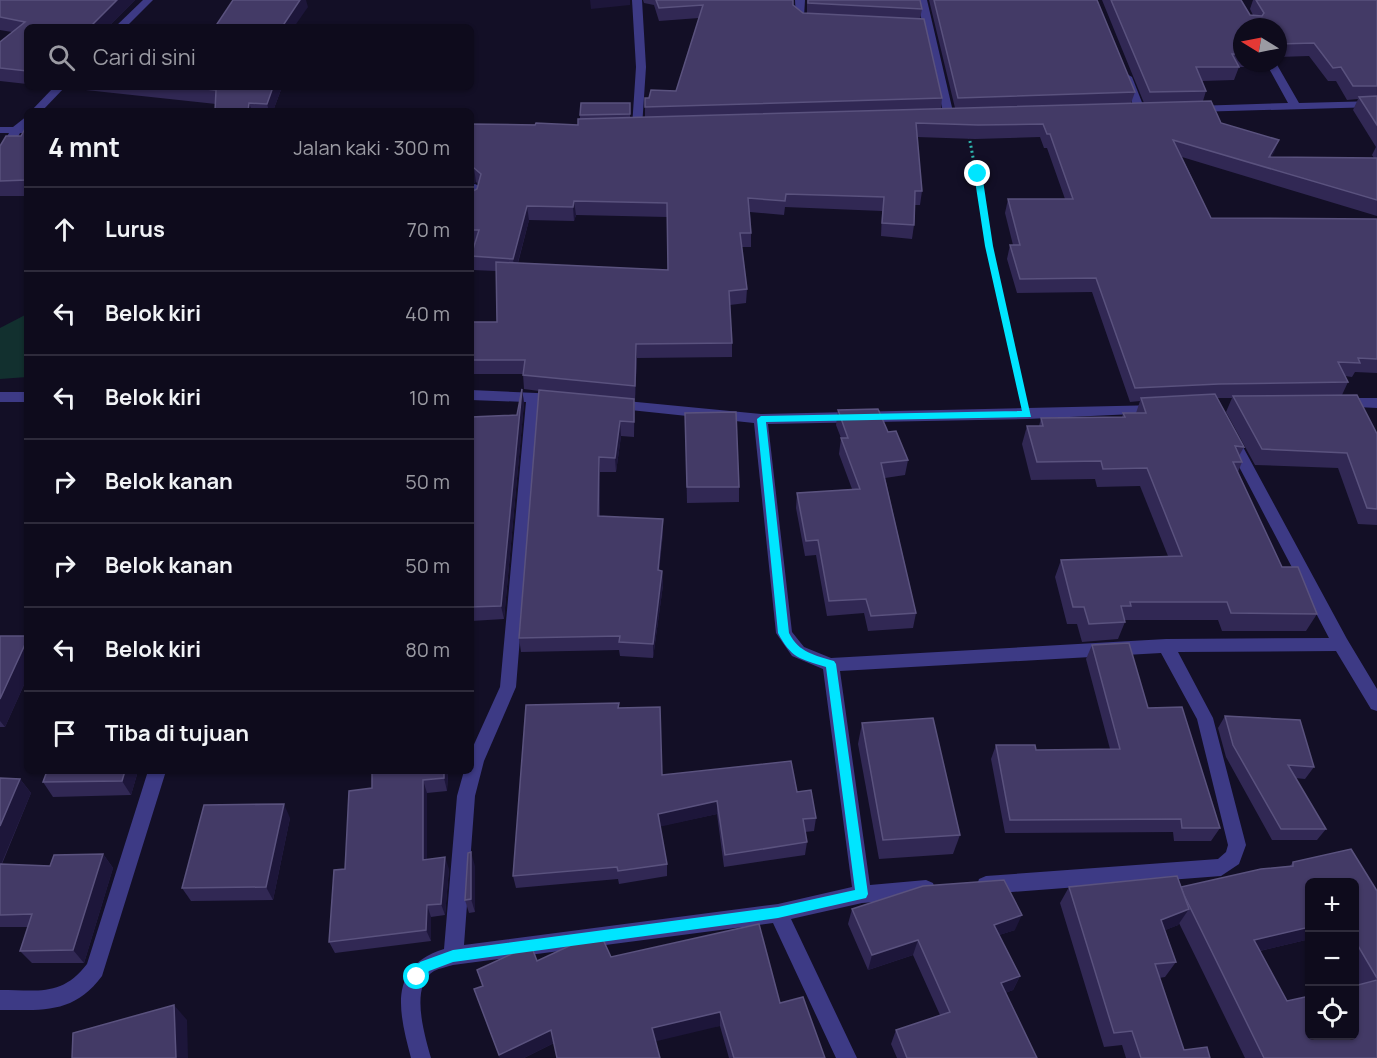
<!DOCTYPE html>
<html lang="id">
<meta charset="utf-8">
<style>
:root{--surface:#0e0b1c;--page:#1c1929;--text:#f1f3f6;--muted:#9b9ba3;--line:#2e2b3b}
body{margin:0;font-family:Manrope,sans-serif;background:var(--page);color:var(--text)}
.controls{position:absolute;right:18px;bottom:18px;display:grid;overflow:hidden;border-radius:9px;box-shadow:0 2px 4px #0004}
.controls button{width:54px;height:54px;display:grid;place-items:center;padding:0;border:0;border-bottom:2px solid var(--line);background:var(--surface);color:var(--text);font:30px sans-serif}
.compass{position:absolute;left:1233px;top:18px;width:54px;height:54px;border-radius:50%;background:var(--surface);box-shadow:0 2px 4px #0004;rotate:280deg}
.stop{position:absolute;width:18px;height:18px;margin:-14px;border:4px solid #00e5ff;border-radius:50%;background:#fff}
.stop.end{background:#00e5ff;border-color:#fff;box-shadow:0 2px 6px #0008}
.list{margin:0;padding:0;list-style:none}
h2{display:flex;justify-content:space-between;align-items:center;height:78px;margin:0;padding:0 24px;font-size:26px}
h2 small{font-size:20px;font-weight:400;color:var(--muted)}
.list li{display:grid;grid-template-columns:39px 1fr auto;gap:18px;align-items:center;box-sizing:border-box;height:84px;padding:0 24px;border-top:2px solid var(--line)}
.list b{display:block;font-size:22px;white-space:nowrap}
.list em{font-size:20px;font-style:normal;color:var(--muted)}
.icon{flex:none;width:33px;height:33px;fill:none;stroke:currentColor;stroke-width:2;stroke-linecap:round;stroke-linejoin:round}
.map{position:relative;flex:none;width:1377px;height:1058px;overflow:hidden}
.search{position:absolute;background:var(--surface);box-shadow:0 2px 4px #0004;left:24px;top:24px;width:450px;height:66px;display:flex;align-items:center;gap:15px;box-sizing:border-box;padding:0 21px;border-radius:9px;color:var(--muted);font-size:22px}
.panel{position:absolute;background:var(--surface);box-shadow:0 2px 4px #0004;left:24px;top:108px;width:450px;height:666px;border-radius:9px}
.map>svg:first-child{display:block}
.green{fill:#12302f}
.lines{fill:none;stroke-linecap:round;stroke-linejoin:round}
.path-far1{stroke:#2fb8b0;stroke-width:3;stroke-dasharray:2 3;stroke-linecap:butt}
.path{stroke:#2fb8b0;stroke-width:4;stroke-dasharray:3 4.5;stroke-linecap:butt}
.street{fill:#3d3a85;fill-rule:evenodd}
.wall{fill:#312854;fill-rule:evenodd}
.shaded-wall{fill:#1d163a}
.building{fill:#433a66;stroke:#5a527e;stroke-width:1.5}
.route{fill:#00e5ff}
</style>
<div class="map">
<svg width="1377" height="1058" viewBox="0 0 1377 1058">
<rect width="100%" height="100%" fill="#130f26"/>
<!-- green -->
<polygon class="green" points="27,314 27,377 0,379 0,328"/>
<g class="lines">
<!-- path-far1 -->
<polyline class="path-far1" points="969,136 994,269"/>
<!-- path -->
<polyline class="path" points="994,267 1022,390"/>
<!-- street -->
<g class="street">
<polygon points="143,0 153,0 126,27 115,27"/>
<polygon points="632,0 642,0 646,67 642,127 637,130 632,127 636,67"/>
<polygon points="795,0 805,0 804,17 813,20 813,24 802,24 796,20"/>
<polygon points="917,0 927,0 954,116 953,118 949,119 944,116"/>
<polygon points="1266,63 1276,63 1299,103 1377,101 1377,107 1194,112 1189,109 1194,106 1288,103"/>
<polygon points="1127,74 1132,77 1145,110 1144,112 1136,112 1135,110 1122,77"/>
<polygon points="54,87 65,87 42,111 31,111"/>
<polygon points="27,116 25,127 27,133 20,133 6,159 0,162 0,149 9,133 0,133 0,127 13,127"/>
<polygon points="475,184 481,187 477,202 471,205 471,185"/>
<path d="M471 390 559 394 566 399 559 404 539 403 516 687 484 761 475 796 464 945 778 904 852 887 823 669 792 656 776 633 754 423 611 408 609 405 616 400 761 414 1160 405 1162 408 1155 413 1027 419 768 424 792 632 804 647 831 658 1166 639 1329 638 1224 438 1226 434H1236L1347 639 1377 689V711L1371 709 1336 651 1178 652 1213 718 1246 845 1239 864 1221 876 986 894 979 891 977 885 979 879 986 876 1218 859 1226 852 1228 845 1197 719 1161 653 840 671 870 885 926 880 933 883 935 889 933 895 926 898 862 903 791 919 857 1058H836L773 923 453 965C447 967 440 968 434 971 409 986 425 1036 431 1058H411C399 1012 387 967 444 949L457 796 464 771H471V751L500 687 526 402 471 400Z"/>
<rect x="0" y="392" width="27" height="10"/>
<polygon points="1341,398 1377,398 1377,408 1336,406 1334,403 1336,400"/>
<path d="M148 771H166L102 976C74 1014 43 1010 0 1010V990C37 990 62 997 87 964Z"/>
</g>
</g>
<!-- wall -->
<g class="wall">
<polygon points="0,0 135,0 108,27 27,27 27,84 0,81 0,42 12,32 0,30"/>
<path d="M643 0H793V5L803 13H807V0H920L922 9 920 19 942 98 941 109 955 108 929 0H1097L1135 92 1131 103H1144L1102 0H1241L1250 15H1253L1250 9 1253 0H1377V216L1182 157 1211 218 1377 219V373L1355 372 1352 377 1345 376 1348 382 1342 395 1377 434V525L1358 524 1338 468 1255 465 1226 412 1232 398H1217L1244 447 1239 456 1242 462 1238 472 1282 567 1317 614 1306 631H1222L1218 620H1125V622L1118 639 1082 642 1077 624H1067L1055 577 1061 560 1168 556 1140 486 1097 487 1095 479 1031 480 1022 444 1027 426H1039L1041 418 1122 417 1123 413H1136L1140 401 1130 402 1092 292 1017 293 1007 259 1010 245H1013L1005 213 1008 199H1065L1047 148H1044L1040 137 975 139 917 137 922 191 920 205H915L914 225 912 239 881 236 882 211 785 207 784 215 750 212 751 233V247H742L747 289 746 303 730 305 732 343V357L637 358 635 400H634V437L621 436 616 472H600V516L663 533 659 570 662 571 663 585 653 658 620 656 619 650 521 652 519 638 539 391 524 389 523 374H471V322H497L496 271 473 270 471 256 475 244 471 243V192L477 189 478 184 476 182 471 184V124L578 125 580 119V115L630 103V118L645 117V107L649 98 676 91 699 18 659 21 654 5 644 3ZM1242 27H1278V57L1309 56 1328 81H1336L1347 100 1358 99 1353 110 1376 147 1372 155 1374 158 1271 157 1279 140 1221 123 1203 101 1206 91 1202 81 1234 80 1239 67H1249L1250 63H1242ZM576 215 667 217 668 270 518 263 529 220 574 221Z"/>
<polygon points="66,87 282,87 273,111 215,111 216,104 67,88"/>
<polygon points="27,125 27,196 0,196 0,146 21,136"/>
<polygon points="522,389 524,403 504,619 471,621 471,417 517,415"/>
<polygon points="838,410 888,432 908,460 905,475 885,478 916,613 913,628 868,631 864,613 827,616 816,555 805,556 796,508 797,493 852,489 839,454 841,438 836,425"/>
<polygon points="685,413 739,487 739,502 687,503"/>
<polygon points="0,636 27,636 27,678 5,727 0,727"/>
<polygon points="1092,645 1148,708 1220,828 1211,841 1174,841 1173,832 1005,833 991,759 996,745 1036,750 1110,749 1086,659"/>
<polygon points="471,666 474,677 474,716 471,717"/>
<polygon points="619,708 662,775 797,792 816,818 814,831 805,832 807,842 805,855 724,867 717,814 660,826 667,864 667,876 619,884 618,879 516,888 513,876"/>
<polygon points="1225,716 1314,767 1305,779 1295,778 1326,829 1317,840 1272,840 1226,757 1218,728"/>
<polygon points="862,723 960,835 953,854 879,859 858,744"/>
<polygon points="138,771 131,795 53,797 43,782"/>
<polygon points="448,771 447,791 427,793 427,859 449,869 445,915 431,917 431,941 335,953 329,942 345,869 372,788"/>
<polygon points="0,778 20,779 31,793 2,864 50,866 103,854 113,868 84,963 32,963 20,951 28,927 0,927"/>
<polygon points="290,818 273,900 191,901 182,888"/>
<path d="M1351 849 1377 891V1058H1245L1179 923 1178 925 1165 930 1176 962 1165 977 1159 978 1184 1050 1207 1047 1210 1058H1126L1122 1045 1104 1047 1060 903 1069 887 1177 876 1181 887 1261 869 1290 866 1293 862ZM1310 882H1354V978L1358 985 1354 986V1035H1310V996L1287 1001 1260 951 1310 939Z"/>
<polygon points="475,866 475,912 469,913 465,900"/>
<polygon points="852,909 1015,930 999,935 1020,976 1013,990 1005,993 1037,1058 897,1058 891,1044 896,1030 940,1015 913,955 868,970 848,924"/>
<polygon points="611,957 780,1003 825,1058 729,1058 720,1026 554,1043 524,1058 500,1058 474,989 482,986 477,970 537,961"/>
</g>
<!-- shaded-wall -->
<g class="shaded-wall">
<polygon points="117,0 135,0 108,27 90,27"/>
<polygon points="300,0 306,0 308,7 294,27 282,27"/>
<polygon points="590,0 630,0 630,5 591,9"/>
<polygon points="273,87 282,87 273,111 269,111 267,104"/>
<polygon points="249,103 252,111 248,111"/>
<polygon points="1279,140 1274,153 1266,167 1269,157"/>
<polygon points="474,168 476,182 471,184 471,169"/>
<polygon points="574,201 576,215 574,221 573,207"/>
<polygon points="527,206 529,220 515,273 513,259"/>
<polygon points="636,344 637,358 635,400 635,386"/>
<polygon points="522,389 524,403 504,619 501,606"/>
<polygon points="634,399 635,414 634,437"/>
<polygon points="620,421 621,436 616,472 615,458"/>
<polygon points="599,457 600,472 599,531 598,516"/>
<polygon points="663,519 663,533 658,584 658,570"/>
<polygon points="662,571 663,585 653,658 653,644"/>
<polygon points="27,640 27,678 5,727 0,721 0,699"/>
<polygon points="471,666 474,677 474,716 471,704"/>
<polygon points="125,771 138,771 131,795 122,781"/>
<polygon points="444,771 448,771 447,791 444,778"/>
<polygon points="20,779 31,793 0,867 0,826"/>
<polygon points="423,780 427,793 427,871 423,860"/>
<polygon points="717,801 717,814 659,827 658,814"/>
<polygon points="284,804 290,818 273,900 266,887"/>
<polygon points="471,852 475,866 475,912 471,899"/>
<polygon points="103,854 113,868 84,963 73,950"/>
<polygon points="445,857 449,869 445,915 441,904"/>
<polygon points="427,905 431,917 431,941 426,930"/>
<polygon points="1189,909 1178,925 1151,936 1161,920"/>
<polygon points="1022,915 1015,930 987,939 994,925"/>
<polygon points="1310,927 1310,939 1242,955 1254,940"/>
<polygon points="918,940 913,955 868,970 872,955"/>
<polygon points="1020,976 1013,990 994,997 1001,983"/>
<polygon points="174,1005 187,1020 188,1058 176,1058"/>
<polygon points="720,1012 720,1026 653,1042 652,1028"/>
<polygon points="551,1030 554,1043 524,1058 500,1058 499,1055"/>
</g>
<!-- building -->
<g class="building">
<polygon points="0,0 117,0 90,27 27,27 27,71 0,68 0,42 25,22 0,17"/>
<polygon points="233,0 300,0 282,27 215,27"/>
<polygon points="656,0 793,0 793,5 803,13 924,19 942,98 645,107 645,98 649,98 651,90 676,91 703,5 659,8"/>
<polygon points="808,0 920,0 922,9 808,3"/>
<polygon points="934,0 1097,0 1135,92 958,98"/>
<polygon points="1111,0 1241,0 1250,15 1262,16 1264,13 1256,0 1377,0 1377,86 1353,86 1341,67 1333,68 1314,43 1278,44 1278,27 1242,27 1242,54 1232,54 1239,67 1196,67 1206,91 1150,92"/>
<polygon points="184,87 273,87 267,104 249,103 248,111 215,111 216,90"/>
<polygon points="1377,96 1377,125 1359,97"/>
<polygon points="1211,101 1221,123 1279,140 1269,157 1377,158 1377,200 1173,140 1211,218 1377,219 1377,359 1358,358 1360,363 1338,362 1348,382 1219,384 1135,388 1096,278 1020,279 1010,245 1020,245 1008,199 1073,199 1050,134 1047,134 1043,124 978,125 916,123 922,191 915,191 914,225 882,223 884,197 786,194 785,201 748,198 751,233 740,233 747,289 729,291 732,343 636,344 635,386 523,375 525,360 471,360 471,322 497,322 496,262 668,270 667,203 574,201 573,207 527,206 513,259 471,256 479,230 471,230 471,192 477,189 481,174 474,168 471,169 471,124 535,125 536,123 578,125 578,119"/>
<polygon points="581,103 630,103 630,114 580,115"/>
<polygon points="27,125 27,180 0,181 0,146 6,136 21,136"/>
<polygon points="522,389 501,606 471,607 471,417 517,415"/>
<polygon points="539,390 634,399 634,422 620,421 615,458 599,457 598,516 663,519 658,570 662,571 653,644 619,642 620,636 519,638"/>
<polygon points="1215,394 1244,447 1235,446 1242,462 1233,462 1282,567 1298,567 1317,614 1231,613 1227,602 1130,602 1131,606 1121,606 1125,622 1089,624 1084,607 1073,607 1061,560 1182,556 1147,468 1103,469 1101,461 1037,462 1027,426 1043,426 1041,418 1125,417 1123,413 1146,413 1141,398"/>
<polygon points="1357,395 1377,434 1377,509 1367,508 1347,453 1262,449 1233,396"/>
<polygon points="878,409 888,432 896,431 908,460 881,463 916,613 871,616 866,599 829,601 818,540 806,541 797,493 860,489 841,438 848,438 838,410"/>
<polygon points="736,412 739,487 687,487 685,413"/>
<polygon points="0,636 27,636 27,640 0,699"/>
<polygon points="1129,643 1148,708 1182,707 1220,828 1182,828 1181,819 1010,820 996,745 1035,745 1036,750 1120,749 1092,645"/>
<polygon points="619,703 618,708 660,707 662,775 791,761 797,792 811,790 816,818 803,819 807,842 725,855 717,801 658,814 667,864 618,871 617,867 513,876 526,705"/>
<polygon points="1225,716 1300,720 1314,767 1288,765 1326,829 1281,829 1233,745"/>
<polygon points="933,718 960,835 883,840 862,723"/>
<polygon points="47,771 125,771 122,781 43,782"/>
<polygon points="372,771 444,771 444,778 423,780 423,860 445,857 441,904 427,905 426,930 329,942 334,870 345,869 349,791 372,788"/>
<polygon points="0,778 20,779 0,826"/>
<polygon points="284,804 266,887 182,888 204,805"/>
<polygon points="1351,849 1377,891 1377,978 1354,939 1354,882 1310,882 1310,927 1254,940 1287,1001 1310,996 1310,1035 1354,1035 1354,986 1377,980 1377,1058 1264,1058 1184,895 1181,887 1261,869 1293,866 1293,862"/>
<polygon points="471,852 471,899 465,900 468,853"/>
<polygon points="103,854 73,950 20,951 32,914 0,915 0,864 50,866 54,855"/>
<polygon points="1177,876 1189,909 1161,920 1176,962 1155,964 1184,1050 1207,1047 1210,1058 1141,1058 1132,1031 1114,1033 1069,887"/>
<polygon points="1004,880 1022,915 994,925 1020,976 1001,983 1037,1058 907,1058 896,1030 950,1012 918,940 872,955 852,909 923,886"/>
<polygon points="759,924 780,1003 803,997 825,1058 734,1058 720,1012 652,1028 660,1058 557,1058 551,1030 499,1055 474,989 483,986 477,970 531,945 537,961 597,933 600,933 611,957"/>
<polygon points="174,1005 176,1058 72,1058 73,1033"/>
</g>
<!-- route -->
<path class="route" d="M978 171 982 174 993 246 1031 417 766 422 789 633C799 653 815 655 834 661L836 664 868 894 866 898 778 918 453 962 429 971 421 981 417 983 412 981 410 977 420 962 453 950 778 907 855 890 826 667C800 659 791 658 778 633L757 419 761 416 1022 411 985 246 974 174Z"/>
</svg>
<div class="controls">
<button>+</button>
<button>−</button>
<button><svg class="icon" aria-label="locate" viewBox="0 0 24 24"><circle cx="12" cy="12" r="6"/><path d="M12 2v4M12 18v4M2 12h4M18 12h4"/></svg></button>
</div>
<svg class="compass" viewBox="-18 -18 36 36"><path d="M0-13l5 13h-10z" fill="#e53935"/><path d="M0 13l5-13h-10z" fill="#9b9ba3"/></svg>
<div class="stop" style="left:417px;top:977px"></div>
<div class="stop end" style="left:978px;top:174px"></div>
<div class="search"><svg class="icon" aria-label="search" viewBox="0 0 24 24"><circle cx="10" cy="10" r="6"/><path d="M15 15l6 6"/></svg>Cari di sini</div>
<section class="panel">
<h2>4 mnt<small>Jalan kaki · 300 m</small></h2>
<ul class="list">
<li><svg class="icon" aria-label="ahead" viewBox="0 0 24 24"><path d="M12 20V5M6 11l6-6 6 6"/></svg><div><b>Lurus</b></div><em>70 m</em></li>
<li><svg class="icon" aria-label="left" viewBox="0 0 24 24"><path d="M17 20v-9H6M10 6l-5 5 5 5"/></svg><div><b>Belok kiri</b></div><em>40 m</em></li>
<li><svg class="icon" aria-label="left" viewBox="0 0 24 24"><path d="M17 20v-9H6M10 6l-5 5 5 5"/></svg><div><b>Belok kiri</b></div><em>10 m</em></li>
<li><svg class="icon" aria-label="right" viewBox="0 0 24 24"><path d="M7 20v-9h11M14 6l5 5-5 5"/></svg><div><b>Belok kanan</b></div><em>50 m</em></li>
<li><svg class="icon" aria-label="right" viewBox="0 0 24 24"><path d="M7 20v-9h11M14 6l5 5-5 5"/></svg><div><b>Belok kanan</b></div><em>50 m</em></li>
<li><svg class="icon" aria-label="left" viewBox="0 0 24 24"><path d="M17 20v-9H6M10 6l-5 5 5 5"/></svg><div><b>Belok kiri</b></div><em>80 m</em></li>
<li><svg class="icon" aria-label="arrive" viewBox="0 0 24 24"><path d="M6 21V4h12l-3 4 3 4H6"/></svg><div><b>Tiba di tujuan</b></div></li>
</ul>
</section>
</div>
